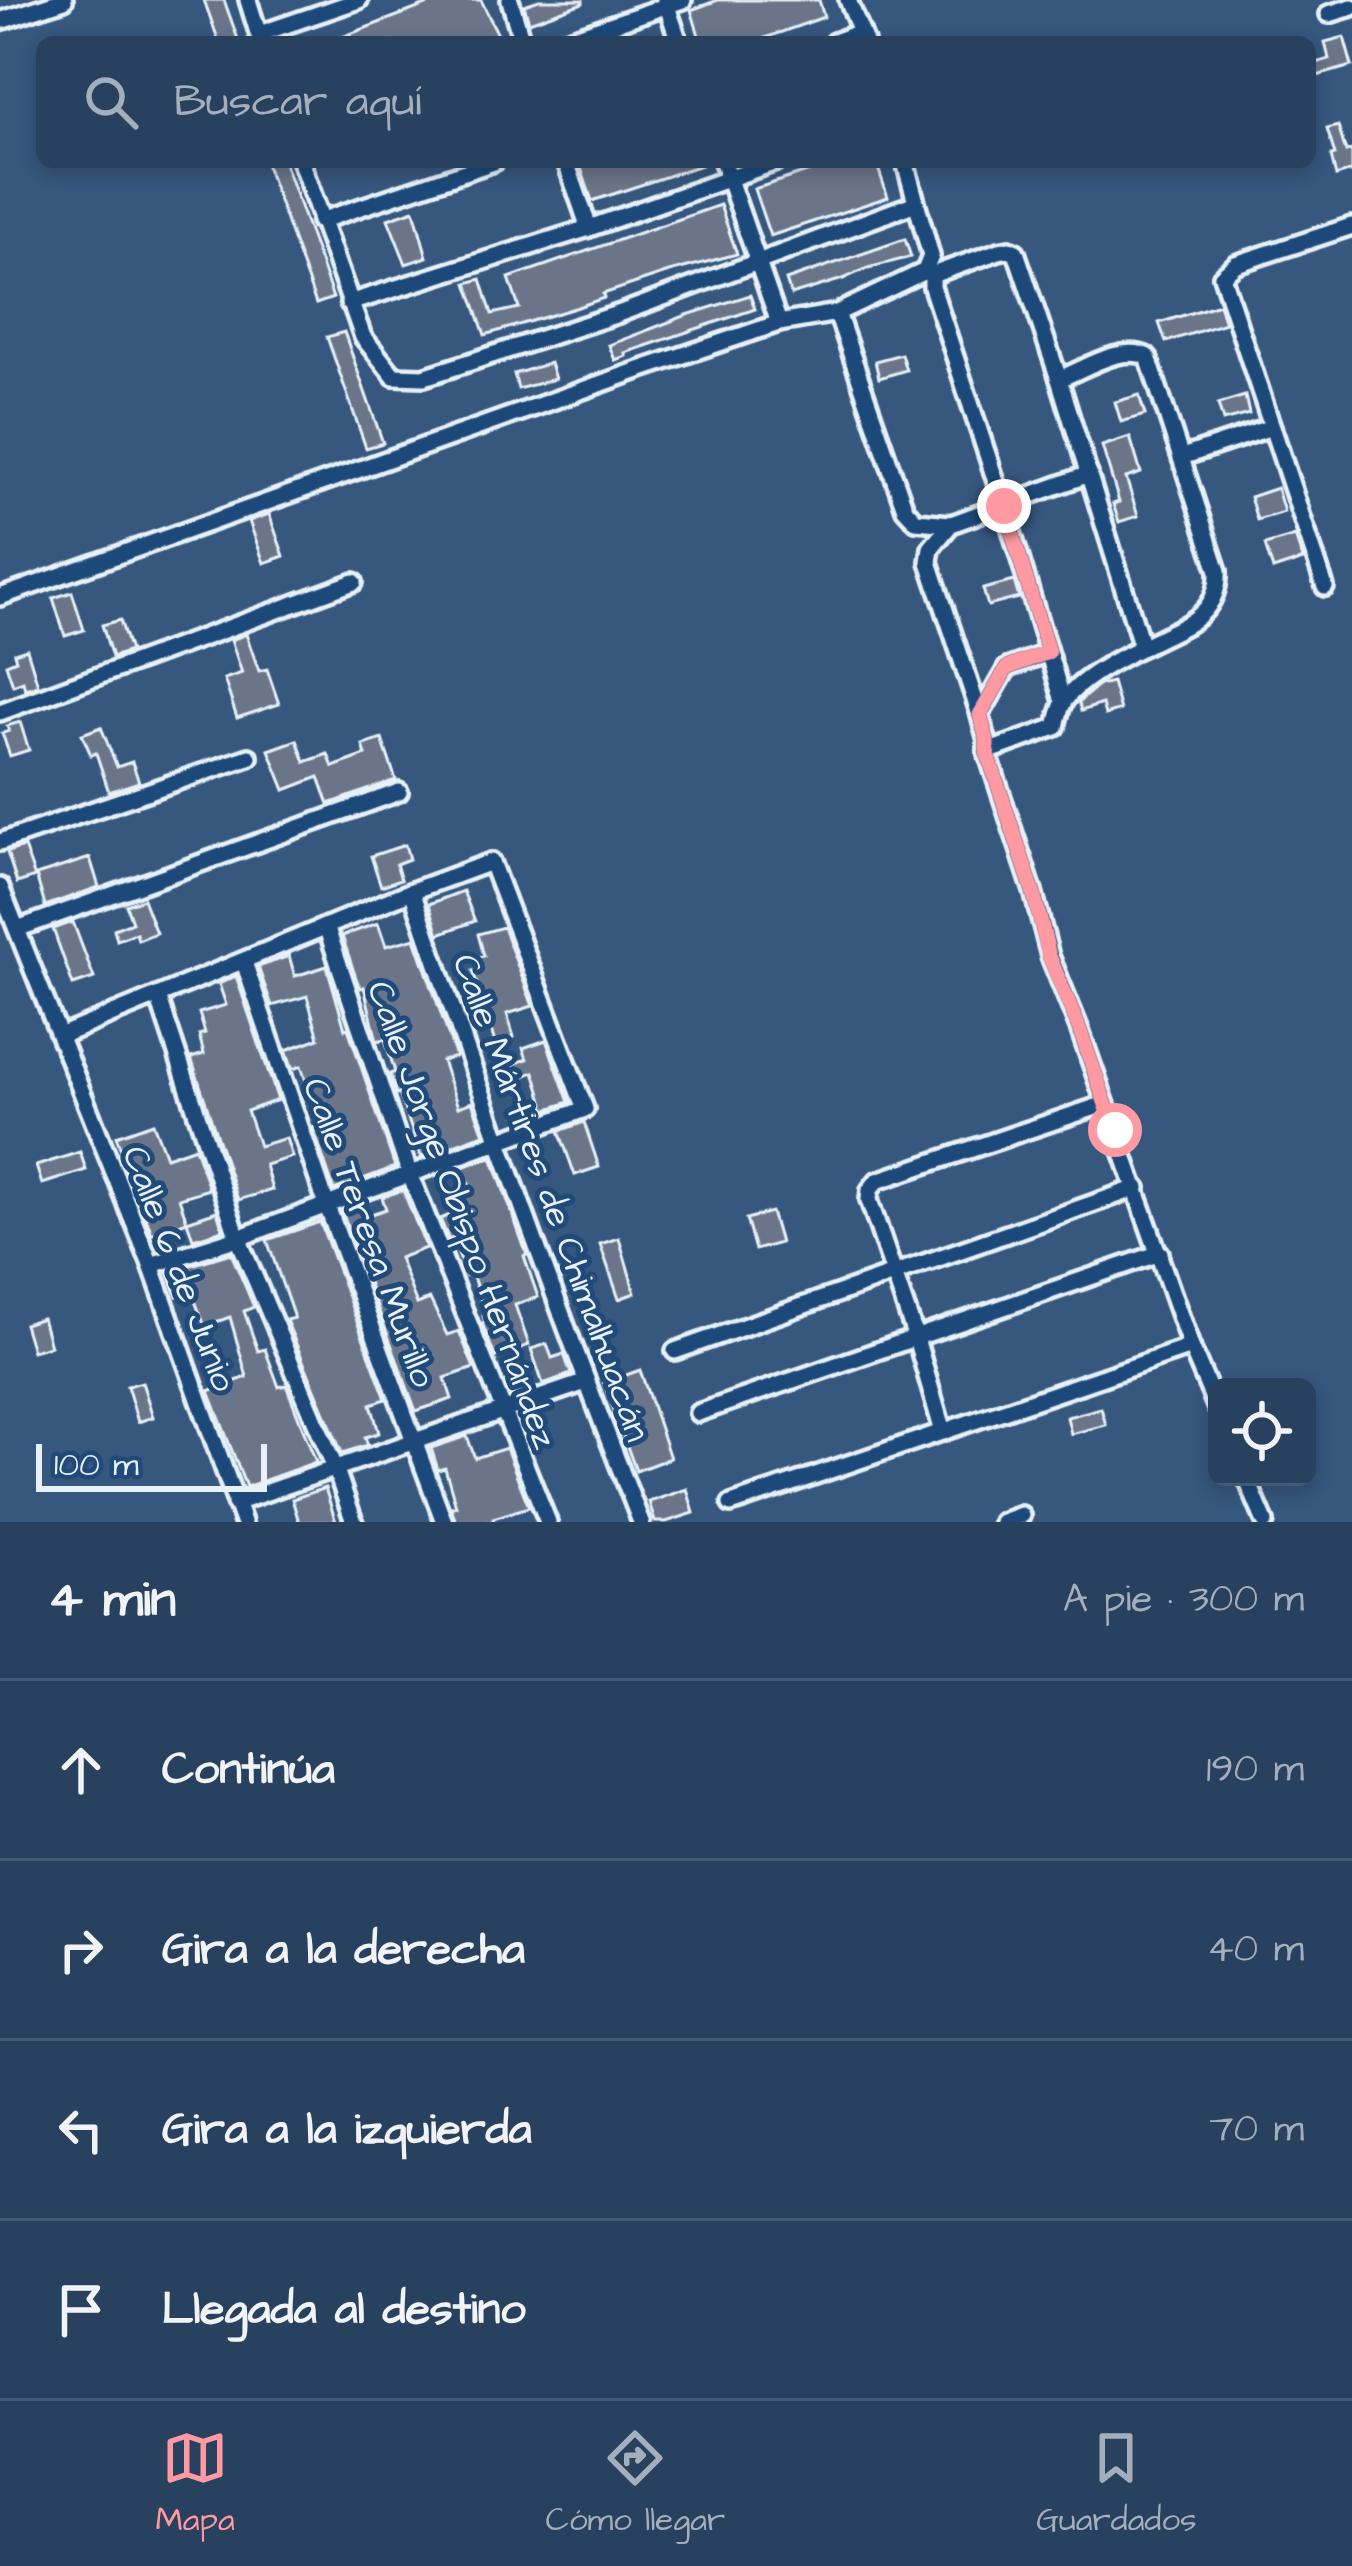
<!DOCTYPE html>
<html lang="es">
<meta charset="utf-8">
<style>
:root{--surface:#28415e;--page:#304864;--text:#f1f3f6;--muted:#a5afbc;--line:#445a73;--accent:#ff9aa2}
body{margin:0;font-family:"Architects Daughter",sans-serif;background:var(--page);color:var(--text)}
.controls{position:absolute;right:36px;bottom:36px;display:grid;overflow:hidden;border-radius:18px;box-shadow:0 6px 18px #0003}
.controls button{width:108px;height:108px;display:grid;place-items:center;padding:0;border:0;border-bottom:3px solid var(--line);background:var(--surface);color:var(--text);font:60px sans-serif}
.scale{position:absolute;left:36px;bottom:30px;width:231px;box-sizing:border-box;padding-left:12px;border:6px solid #e8f1f8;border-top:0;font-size:33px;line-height:42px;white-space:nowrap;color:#e8f1f8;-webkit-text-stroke:9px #1f4a7a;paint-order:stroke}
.stop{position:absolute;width:36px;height:36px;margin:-27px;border:9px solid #ff9aa2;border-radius:50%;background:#fff}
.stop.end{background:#ff9aa2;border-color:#fff;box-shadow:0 3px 12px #0008}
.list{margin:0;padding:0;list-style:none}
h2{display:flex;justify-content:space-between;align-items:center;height:156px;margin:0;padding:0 48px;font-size:51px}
h2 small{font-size:39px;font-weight:400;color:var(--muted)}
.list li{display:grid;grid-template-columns:78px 1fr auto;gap:36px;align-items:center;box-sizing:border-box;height:180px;padding:0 48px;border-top:3px solid var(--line)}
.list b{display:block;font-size:45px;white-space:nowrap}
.list em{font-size:39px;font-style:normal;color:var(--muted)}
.icon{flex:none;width:66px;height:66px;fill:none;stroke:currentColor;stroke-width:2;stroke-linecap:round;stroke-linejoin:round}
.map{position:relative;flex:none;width:1352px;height:1522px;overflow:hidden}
.search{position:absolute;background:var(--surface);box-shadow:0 6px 18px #0003;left:36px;right:36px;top:36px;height:132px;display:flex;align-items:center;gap:30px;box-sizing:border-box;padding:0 42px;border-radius:18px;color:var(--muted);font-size:45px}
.sheet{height:876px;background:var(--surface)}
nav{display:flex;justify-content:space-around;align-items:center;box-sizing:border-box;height:168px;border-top:3px solid var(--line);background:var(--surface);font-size:33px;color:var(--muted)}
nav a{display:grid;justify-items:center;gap:6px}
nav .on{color:var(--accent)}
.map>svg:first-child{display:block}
.building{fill:#6a7589;stroke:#e8f1f8;stroke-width:3}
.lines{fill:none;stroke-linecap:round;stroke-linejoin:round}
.street-casing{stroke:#e8f1f8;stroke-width:24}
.street{stroke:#1f4a7a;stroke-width:15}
.route{stroke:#ff9aa2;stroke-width:15}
.labels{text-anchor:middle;stroke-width:10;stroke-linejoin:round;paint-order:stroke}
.street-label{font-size:36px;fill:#e8f1f8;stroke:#1f4a7a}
</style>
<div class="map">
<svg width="1352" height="1522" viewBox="0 0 1352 1522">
<rect width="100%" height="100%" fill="#36577e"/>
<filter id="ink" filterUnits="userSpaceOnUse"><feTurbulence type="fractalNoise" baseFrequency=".00833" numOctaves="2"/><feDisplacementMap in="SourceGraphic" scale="24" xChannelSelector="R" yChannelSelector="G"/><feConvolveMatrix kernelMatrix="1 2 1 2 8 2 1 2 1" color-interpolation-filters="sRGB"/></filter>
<g filter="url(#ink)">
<!-- building -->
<g class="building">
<polygon points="204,0 224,0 239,42 219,42"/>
<polygon points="439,0 481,0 499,37 485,42 329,42"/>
<polygon points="539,0 583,0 583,3 529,22 524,5"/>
<polygon points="718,0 819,0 824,17 759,40 760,42 701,42 691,10"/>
<polygon points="1344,37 1352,66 1310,78 1310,65 1329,59 1325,42"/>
<polygon points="1338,126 1346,152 1352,150 1352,171 1336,176 1331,156 1335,155 1327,129"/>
<polygon points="265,162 284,162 333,298 316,304"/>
<polygon points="579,162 700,162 701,165 592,201"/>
<polygon points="838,162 876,162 888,197 770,236 754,189"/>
<polygon points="720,205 737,254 669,272 603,294 604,298 575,308 485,335 467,283 481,279 492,314 519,308 509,278"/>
<polygon points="414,210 427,257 406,264 388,219"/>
<polygon points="905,239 911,257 868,268 843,279 791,295 786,280"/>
<polygon points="750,295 755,309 625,353 626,356 615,360 609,345 687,315"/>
<polygon points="1219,304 1225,323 1166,342 1159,323"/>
<polygon points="344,332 383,443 366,448 327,337"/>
<polygon points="901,354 906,370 879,378 875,361"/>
<polygon points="550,363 555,379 518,389 514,374"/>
<polygon points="1139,395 1145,415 1121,422 1115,402"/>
<polygon points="1245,396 1249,414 1223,421 1218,404"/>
<polygon points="1130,437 1141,473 1126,478 1138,516 1119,522 1113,504 1119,502 1102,446"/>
<polygon points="1277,488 1284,512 1257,520 1250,497"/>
<polygon points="269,514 284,556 264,563 249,521"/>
<polygon points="1295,536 1303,560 1273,570 1265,545"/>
<polygon points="1014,581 1019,598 988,606 983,589"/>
<polygon points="72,592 84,630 65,636 53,598"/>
<polygon points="120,620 130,651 112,657 102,625"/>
<polygon points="246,634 259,671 267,669 279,704 237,718 224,679 242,673 231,640"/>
<polygon points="27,649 38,685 25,689 23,681 13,685 6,664 16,660 14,653"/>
<polygon points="1112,682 1120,710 1105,715 1102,704 1081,711 1079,703 1082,699 1099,685"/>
<polygon points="20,722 29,750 10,756 2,733 9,731 7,726"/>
<polygon points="101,727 117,767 132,762 139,782 109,792 96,753 91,755 82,734"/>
<polygon points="382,739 396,780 329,804 319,777 285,790 269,750 297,740 305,762 328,754 333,767 366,755 363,745"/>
<polygon points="405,845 409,859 396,864 401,879 381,886 371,856"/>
<polygon points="24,847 35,877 17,883 7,852"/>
<polygon points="90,858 99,887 45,906 36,875"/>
<polygon points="463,891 475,921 439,934 429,904"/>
<polygon points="143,899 156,933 138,940 136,933 117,940 114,929 132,922 126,905"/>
<polygon points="73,922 94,978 73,985 53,929"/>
<polygon points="378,923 386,946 415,938 456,1057 442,1061 458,1107 472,1102 484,1134 421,1157 399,1093 396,1094 390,1074 395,1072 385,1039 377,1041 364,987 361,988 357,981 342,936"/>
<polygon points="503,927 533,1006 507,1014 514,1037 495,1043 473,971 478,970 475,958 484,956 478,934"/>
<polygon points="289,956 295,976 327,966 345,1029 348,1028 395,1167 334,1190 313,1128 321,1125 301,1066 293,1069 286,1050 319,1038 307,996 272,1006 258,967"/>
<polygon points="236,976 278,1100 247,1111 259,1146 286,1138 292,1157 265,1165 272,1190 238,1200 191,1058 204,1054 199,1035 205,1033 199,1013 226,1005 219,984"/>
<polygon points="546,1040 569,1102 546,1110 534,1072 518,1078 513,1064 527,1059 523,1048"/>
<polygon points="584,1122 599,1167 575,1175 559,1131"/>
<polygon points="153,1123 166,1157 195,1147 209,1189 179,1198 187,1221 152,1234 116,1136"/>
<polygon points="80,1152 86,1170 42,1184 36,1166"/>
<polygon points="492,1157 527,1255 524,1256 538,1297 515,1305 529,1345 495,1357 482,1323 485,1322 483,1316 486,1315 472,1274 466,1276 453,1238 449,1240 440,1219 455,1213 447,1192 469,1184 462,1167"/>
<polygon points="403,1190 426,1248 399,1258 413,1294 417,1304 430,1299 447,1335 459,1331 474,1368 445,1378 452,1399 416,1411 343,1215 344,1211 358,1206 362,1217 386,1209 382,1197"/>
<polygon points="217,1211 223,1230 193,1239 187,1221"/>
<polygon points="771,1212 780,1243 755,1250 746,1219"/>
<polygon points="320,1222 386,1399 371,1404 379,1433 365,1437 368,1445 342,1453 286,1320 294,1318 267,1240"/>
<polygon points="619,1238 635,1293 619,1299 600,1244"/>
<polygon points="231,1253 254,1307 244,1311 258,1351 265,1349 279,1387 286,1385 316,1462 246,1487 209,1391 247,1377 230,1317 205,1326 191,1291 177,1296 168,1272"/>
<polygon points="42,1318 50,1346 32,1351 24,1324"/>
<polygon points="547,1344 552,1358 564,1354 571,1374 543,1384 531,1349"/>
<polygon points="640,1370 670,1458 636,1471 604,1383"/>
<polygon points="142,1382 153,1417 138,1422 127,1386"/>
<polygon points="1101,1408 1106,1425 1071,1434 1067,1417"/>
<polygon points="467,1436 475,1458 506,1448 529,1507 493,1518 494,1522 456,1522 451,1507 456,1506 445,1468 438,1470 431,1448"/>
<polygon points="325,1488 336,1522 299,1522 292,1499"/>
<polygon points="687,1489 694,1513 666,1522 655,1522 649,1502"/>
</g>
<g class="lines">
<defs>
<g id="street">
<polyline points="248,0 260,39"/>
<polyline points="510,0 522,42"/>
<polyline points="665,0 679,42"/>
<polyline points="848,0 865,42"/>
<polyline points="1329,14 1352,7"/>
<polyline points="0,21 64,0"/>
<polyline points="259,34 359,0"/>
<polyline points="560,42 683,0"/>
<polyline points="834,42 861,32"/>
<polyline points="301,162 363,337 394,376 424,377 618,314 916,203"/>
<polyline points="566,162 589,228"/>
<polyline points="723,162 779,323"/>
<polyline points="320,221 494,162"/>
<polyline points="925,271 932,275 999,251 1009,249 1016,252 1059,379 1142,647"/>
<polyline points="932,275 932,287 1004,506 1063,701"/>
<polyline points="349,303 589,228 776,162"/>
<polyline points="837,313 905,509 916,521 951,524 1089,474"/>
<polyline points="1182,457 1272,427"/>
<path d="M951 524 931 548 929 562 980 715 987 740V752L1056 727C1058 718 1060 707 1065 700 1083 675 1133 651 1160 638 1174 631 1190 625 1201 614 1213 603 1219 587 1218 571L1148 357C1121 344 1085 369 1059 379"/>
<polyline points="1325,587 1222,276 1236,264 1352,226"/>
<polyline points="0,597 639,370 779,323 837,313 925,271 931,256 905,162"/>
<polyline points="0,712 354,582"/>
<polyline points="980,715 1007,668 1048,653"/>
<polyline points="987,752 1033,891 1050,956 1079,1028 1191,1347 1217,1408"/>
<polyline points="0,842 249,757"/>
<polyline points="0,887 151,1265 243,1522"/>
<path d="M412 891C484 1103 559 1314 641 1522"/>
<polyline points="326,926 410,1175 548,1522"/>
<polyline points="17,929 399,792"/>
<polyline points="244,962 327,1206 444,1522"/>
<polyline points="158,996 238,1238 336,1470 354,1522"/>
<polyline points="60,1036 412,891 491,862 585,1109 238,1238 151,1265"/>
<polyline points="675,1351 1137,1188"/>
<polyline points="698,1413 1160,1253"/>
<polyline points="943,1432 916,1338 869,1200 870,1190 877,1181 1105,1104"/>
<polyline points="1246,1477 1265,1522"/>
<polyline points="235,1503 586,1382"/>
<polyline points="731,1504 1191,1347"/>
<polyline points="1002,1522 1021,1515"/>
</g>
</defs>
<!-- street casing -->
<use href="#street" class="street-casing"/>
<!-- street -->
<use href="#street" class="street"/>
</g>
</g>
<g class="lines" filter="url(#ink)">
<!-- route -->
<polyline class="route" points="1004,506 1048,652 1007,668 980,715 987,740 987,752 1033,891 1049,956 1079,1028 1115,1130"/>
</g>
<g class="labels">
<!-- street labels -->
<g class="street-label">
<text transform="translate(553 1197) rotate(70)" y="13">Calle Mártires de Chimalhuacán</text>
<text transform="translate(464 1214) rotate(70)" y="13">Calle Jorge Obispo Hernández</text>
<text transform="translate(371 1232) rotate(70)" y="13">Calle Teresa Murillo</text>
<text transform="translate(181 1268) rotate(69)" y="13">Calle 6 de Junio</text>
</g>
</g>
</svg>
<div class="controls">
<button><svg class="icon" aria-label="locate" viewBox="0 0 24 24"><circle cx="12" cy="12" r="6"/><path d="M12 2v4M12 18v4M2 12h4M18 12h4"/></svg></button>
</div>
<div class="scale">100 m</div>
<div class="stop" style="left:1115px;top:1130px"></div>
<div class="stop end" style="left:1004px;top:506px"></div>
<div class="search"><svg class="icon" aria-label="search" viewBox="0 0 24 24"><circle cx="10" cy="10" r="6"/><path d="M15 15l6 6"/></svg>Buscar aquí</div>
</div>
<section class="sheet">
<h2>4 min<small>A pie · 300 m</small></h2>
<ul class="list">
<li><svg class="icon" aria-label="ahead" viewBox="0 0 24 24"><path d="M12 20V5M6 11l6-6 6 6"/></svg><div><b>Continúa</b></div><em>190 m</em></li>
<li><svg class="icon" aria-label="right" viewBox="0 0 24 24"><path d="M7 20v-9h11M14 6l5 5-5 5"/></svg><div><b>Gira a la derecha</b></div><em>40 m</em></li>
<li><svg class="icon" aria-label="left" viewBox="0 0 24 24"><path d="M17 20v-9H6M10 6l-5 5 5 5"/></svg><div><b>Gira a la izquierda</b></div><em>70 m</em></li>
<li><svg class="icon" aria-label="arrive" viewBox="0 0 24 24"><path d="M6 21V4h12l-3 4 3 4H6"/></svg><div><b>Llegada al destino</b></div></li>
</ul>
</section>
<nav>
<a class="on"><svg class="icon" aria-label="map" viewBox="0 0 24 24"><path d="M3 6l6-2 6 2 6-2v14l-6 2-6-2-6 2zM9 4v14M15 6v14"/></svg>Mapa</a>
<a><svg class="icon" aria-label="directions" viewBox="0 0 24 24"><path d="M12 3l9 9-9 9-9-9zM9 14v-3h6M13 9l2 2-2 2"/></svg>Cómo llegar</a>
<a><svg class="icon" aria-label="saved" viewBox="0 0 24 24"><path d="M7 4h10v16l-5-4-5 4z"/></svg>Guardados</a>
</nav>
